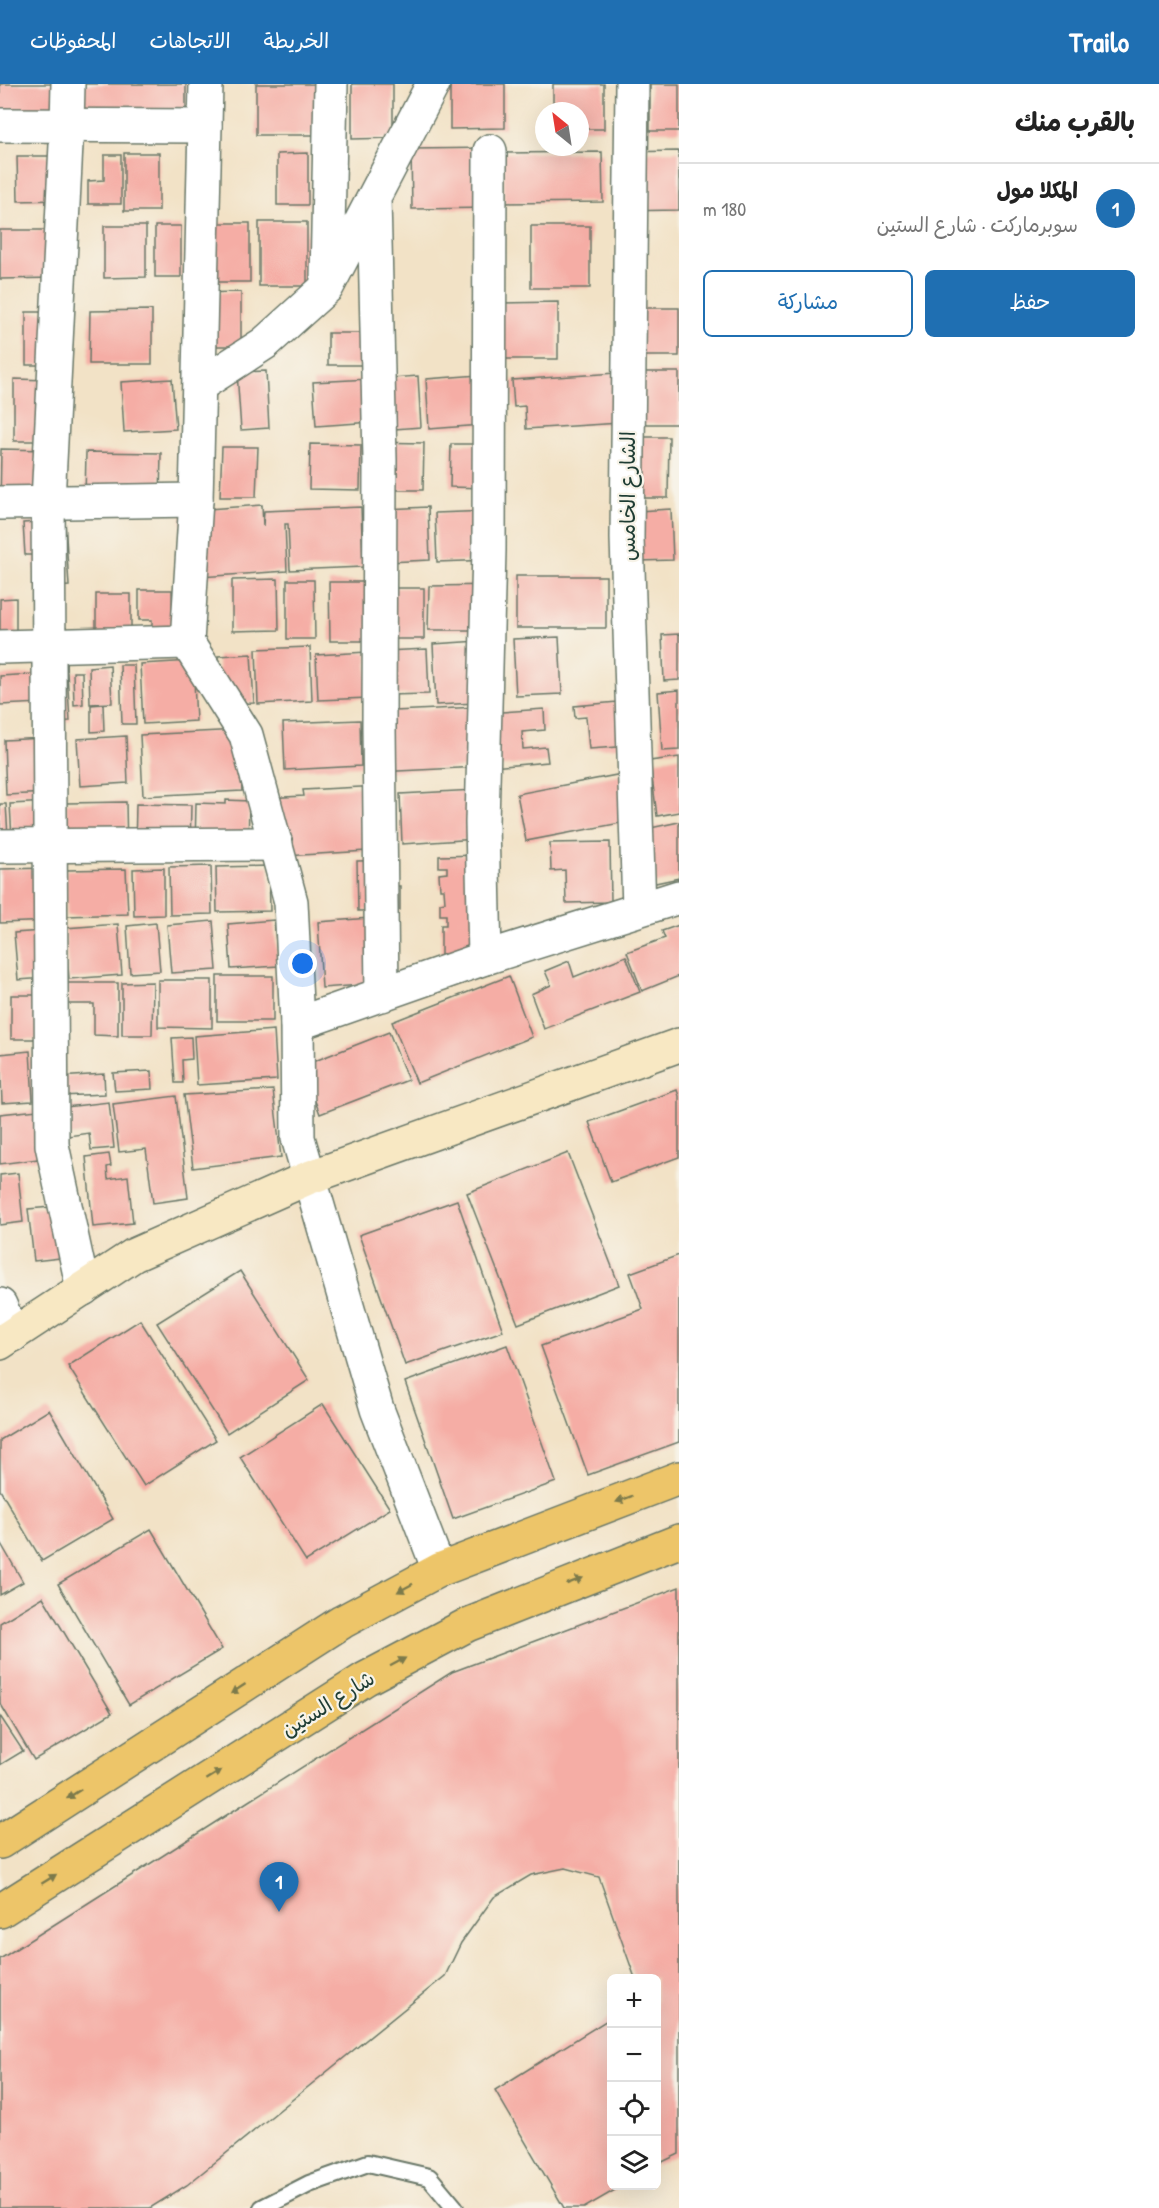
<!DOCTYPE html>
<html lang="ar">
<meta charset="utf-8">
<style>
:root{--surface:#fff;--page:#f2f2f2;--text:#222;--muted:#767676;--line:#e0e0e0;--accent:#1f6fb2}
body{margin:0;font-family:"Patrick Hand","Playpen Sans Arabic",sans-serif;background:var(--page);color:var(--text);direction:rtl}
.controls{position:absolute;right:18px;bottom:18px;display:grid;overflow:hidden;border-radius:9px;box-shadow:0 6px 24px #0002}
.controls button{width:54px;height:54px;display:grid;place-items:center;padding:0;border:0;border-bottom:2px solid var(--line);background:var(--surface);color:var(--text);font:30px sans-serif}
.compass{position:absolute;left:535px;top:18px;width:54px;height:54px;border-radius:50%;background:var(--surface);box-shadow:0 6px 24px #0002;rotate:330deg}
.you{position:absolute;left:303px;top:880px;width:21px;height:21px;margin:-15px;border:4px solid #fff;border-radius:50%;background:#1a73e8;box-shadow:0 0 0 9px #1a73e833}
.badge{display:grid;place-items:center;width:39px;height:39px;border-radius:50%;background:var(--accent);color:#fff;font-size:20px;font-weight:700}
.pin{position:absolute;translate:-50% -50px;filter:drop-shadow(0 2px 3px #0008)}
.pin::after{content:'';position:absolute;top:32px;width:21px;height:18px;background:inherit;clip-path:polygon(0 0,100% 0,50% 100%)}
.list{margin:0;padding:0;list-style:none}
h2{display:flex;justify-content:space-between;align-items:center;height:78px;margin:0;padding:0 24px;font-size:26px}
h2 small{font-size:20px;font-weight:400;color:var(--muted)}
.list li{display:grid;grid-template-columns:39px 1fr auto;gap:18px;align-items:center;box-sizing:border-box;height:90px;padding:0 24px;border-top:2px solid var(--line)}
.list b{display:block;font-size:22px;white-space:nowrap}
.list p{margin:0;font-size:20px;white-space:nowrap;color:var(--muted)}
.list em{font-size:20px;font-style:normal;color:var(--muted)}
.actions{display:flex;gap:12px;padding:18px 24px}
.actions a{flex:1;padding:14px 0;border:2px solid var(--accent);border-radius:9px;text-align:center;font-size:21px;color:var(--accent)}
.actions .main{background:var(--accent);color:#fff}
.icon{flex:none;width:33px;height:33px;fill:none;stroke:currentColor;stroke-width:2;stroke-linecap:round;stroke-linejoin:round}
.map{position:relative;flex:none;width:679px;height:2124px;overflow:hidden;direction:ltr}
header{display:flex;align-items:center;gap:36px;box-sizing:border-box;height:84px;padding:0 30px;background:var(--accent);color:#fff}
header strong{font-size:28px}
nav{display:flex;gap:33px;margin-inline-start:auto;font-size:21px}
main{display:flex}
aside{flex:1;background:var(--surface)}
.map>svg:first-child{display:block}
.building{fill:#f5ada5}
.lines{fill:none;stroke-linecap:round;stroke-linejoin:round}
.lane-casing{stroke:#697767;stroke-width:20}
.street-casing{stroke:#697767;stroke-width:36}
.secondary-casing{stroke:#697767;stroke-width:36}
.highway-casing{stroke:#697767;stroke-width:36}
.lane{stroke:#fff;stroke-width:16}
.street{stroke:#fff;stroke-width:33}
.secondary{stroke:#f8e8c3;stroke-width:33}
.highway{stroke:#edc569;stroke-width:33}
.oneway{fill:#7c7a4c}
.labels{text-anchor:middle;stroke-width:4.5;stroke-linejoin:round;paint-order:stroke}
.street-label{font-size:21px;fill:#1f3d34;stroke:#f7f3e8}
</style>
<header>
<strong>Trailo</strong>
<nav><a>الخريطة</a><a>الاتجاهات</a><a>المحفوظات</a></nav>
</header>
<main>
<aside>
<h2>بالقرب منك<small></small></h2>
<ul class="list">
<li><span class="badge">1</span><div><b>المكلا مول</b><p>سوبرماركت · شارع الستين</p></div><em>180 m</em></li>
</ul>
<div class="actions"><a class="main">حفظ</a><a>مشاركة</a></div>
</aside>
<div class="map">
<svg width="679" height="2124" viewBox="0 0 679 2124">
<rect width="100%" height="100%" fill="#f7f3e8"/>
<filter id="ink" filterUnits="userSpaceOnUse"><feTurbulence type="fractalNoise" baseFrequency=".0167" numOctaves="2"/><feDisplacementMap in="SourceGraphic" scale="12" xChannelSelector="R" yChannelSelector="G"/><feConvolveMatrix kernelMatrix="1 2 1 2 8 2 1 2 1" color-interpolation-filters="sRGB"/></filter>
<filter id="wash" filterUnits="userSpaceOnUse"><feTurbulence type="fractalNoise" baseFrequency=".008" numOctaves="4" result="noise"/><feDisplacementMap in="SourceGraphic" scale="24" xChannelSelector="R" yChannelSelector="G"/><feGaussianBlur stdDeviation="1.35" result="paint"/><feColorMatrix in="noise" values="0 0 0 0 0 0 0 0 0 0 0 0 0 0 0 0 0 1.4 0 .05"/><feComposite in="paint" operator="in"/></filter>
<g filter="url(#wash)">
<rect width="100%" height="100%" fill="#f2e2c6"/>
<g id="blocks">
<!-- building -->
<g class="building">
<rect x="0" y="0" width="74" height="38"/>
<polygon points="80,0 186,0 186,38 80,39"/>
<rect x="256" y="0" width="73" height="51"/>
<polygon points="352,0 393,0 393,54 352,55"/>
<polygon points="450,0 505,0 505,44 450,45"/>
<polygon points="553,0 604,0 604,45 580,45 580,27 553,27"/>
<rect x="650" y="0" width="29" height="47"/>
<polygon points="493,64 493,124 412,125 411,65"/>
<polygon points="679,67 679,126 617,127 617,68"/>
<polygon points="602,68 603,118 504,119 504,69"/>
<rect x="124" y="69" width="35" height="58"/>
<polygon points="308,69 308,121 277,121 277,70"/>
<polygon points="104,71 121,71 121,120 88,120 88,97 104,96"/>
<polygon points="17,72 59,72 59,116 18,117"/>
<rect x="259" y="138" width="48" height="64"/>
<polygon points="204,139 250,139 250,198 203,198"/>
<polygon points="104,142 146,142 146,193 104,194"/>
<rect x="155" y="142" width="26" height="51"/>
<rect x="531" y="142" width="59" height="62"/>
<polygon points="0,146 54,146 55,194 0,195"/>
<polygon points="241,208 241,262 192,262 192,209"/>
<polygon points="558,218 558,275 499,275 499,219"/>
<polygon points="635,224 679,224 679,272 636,272"/>
<polygon points="152,226 152,280 89,280 90,227"/>
<rect x="26" y="228" width="40" height="53"/>
<polygon points="328,249 361,249 392,281 328,281"/>
<polygon points="266,287 269,344 241,346 237,288"/>
<polygon points="629,288 679,288 679,340 628,340"/>
<polygon points="616,289 620,339 526,345 525,322 514,323 512,296"/>
<polygon points="492,290 495,340 429,345 426,295"/>
<polygon points="418,292 421,343 381,346 378,295"/>
<polygon points="14,295 48,296 49,357 14,357"/>
<polygon points="172,295 176,345 124,348 121,298"/>
<polygon points="369,295 372,338 316,342 313,298"/>
<polygon points="626,353 669,353 668,414 625,414"/>
<polygon points="367,358 424,359 423,406 396,406 397,391 366,391"/>
<polygon points="310,360 361,361 360,406 309,405"/>
<polygon points="451,360 486,360 485,404 450,403"/>
<polygon points="222,363 258,363 256,413 220,413"/>
<polygon points="1,365 45,366 44,427 0,426"/>
<polygon points="86,368 161,369 160,415 85,414"/>
<polygon points="262,421 263,442 264,427 361,423 363,483 290,486 288,440 285,440 287,487 185,494 181,427"/>
<polygon points="428,423 430,476 388,478 386,425"/>
<polygon points="671,425 673,476 639,477 638,427"/>
<polygon points="490,427 492,476 437,478 435,429"/>
<polygon points="65,436 69,502 36,504 34,471 25,471 23,439"/>
<rect x="516" y="492" width="90" height="52"/>
<polygon points="278,495 279,546 232,547 232,496"/>
<polygon points="287,496 314,496 315,555 287,555"/>
<polygon points="329,498 372,498 372,557 330,557"/>
<polygon points="501,501 501,546 428,546 429,502"/>
<rect x="382" y="504" width="42" height="51"/>
<polygon points="139,506 172,506 173,557 152,557 152,536 139,536"/>
<rect x="96" y="510" width="35" height="49"/>
<polygon points="16,514 16,565 0,565 0,515"/>
<polygon points="679,550 679,596 664,597 662,551"/>
<polygon points="559,553 562,610 516,612 513,555"/>
<polygon points="494,556 496,618 436,621 433,560"/>
<polygon points="310,563 312,617 258,620 256,565"/>
<polygon points="427,565 429,610 387,611 385,567"/>
<polygon points="367,568 369,614 318,616 316,571"/>
<polygon points="251,570 254,619 227,620 218,592 218,572"/>
<polygon points="193,577 196,637 143,640 140,580"/>
<polygon points="110,581 112,619 90,620 89,583"/>
<polygon points="120,581 134,581 136,640 122,640"/>
<polygon points="67,588 70,637 43,638 42,619 0,621 0,592"/>
<polygon points="73,588 82,588 83,620 74,621"/>
<polygon points="679,606 679,666 662,667 658,608"/>
<polygon points="628,617 632,662 589,665 586,633 575,634 574,622"/>
<polygon points="103,620 104,647 91,648 91,621"/>
<polygon points="478,623 480,683 377,688 374,628"/>
<polygon points="544,625 545,646 522,648 523,665 546,663 548,678 492,683 487,629"/>
<polygon points="360,636 361,682 285,686 283,639"/>
<polygon points="239,646 242,707 143,712 140,651"/>
<polygon points="126,652 128,699 80,702 77,655"/>
<polygon points="46,654 48,709 6,711 4,656"/>
<polygon points="679,673 679,728 657,732 650,677"/>
<polygon points="622,690 631,737 526,757 517,710"/>
<polygon points="380,702 383,766 269,773 265,714 304,712 303,706"/>
<polygon points="475,706 477,755 402,760 400,710"/>
<polygon points="226,716 249,717 248,765 195,764 196,719 226,720"/>
<polygon points="49,718 51,770 13,772 10,720"/>
<polygon points="126,718 127,767 68,769 66,719"/>
<polygon points="0,720 6,720 9,768 0,768"/>
<polygon points="136,720 191,721 190,766 135,766"/>
<polygon points="679,738 679,794 651,800 641,746"/>
<polygon points="610,758 611,818 566,819 565,786 551,787 550,759"/>
<polygon points="483,771 484,878 441,879 441,841 446,841 446,831 440,831 440,819 445,818 444,805 440,805 439,790 447,789 447,783 439,783 439,772"/>
<polygon points="397,776 383,802 400,802 400,826 358,827 357,777"/>
<polygon points="211,782 212,830 170,831 169,783"/>
<polygon points="269,782 270,827 217,828 216,783"/>
<polygon points="52,784 53,837 0,839 0,785"/>
<polygon points="164,784 164,831 134,832 133,785"/>
<polygon points="126,785 128,830 67,832 66,786"/>
<polygon points="383,833 387,899 322,904 318,838"/>
<polygon points="274,836 278,882 231,885 228,840"/>
<polygon points="213,837 217,886 171,889 167,841"/>
<polygon points="156,839 160,887 130,889 127,842"/>
<polygon points="118,840 122,891 69,895 65,844"/>
<polygon points="679,841 679,892 642,907 627,868 665,854 662,847"/>
<polygon points="57,846 60,893 18,896 14,849"/>
<polygon points="626,872 640,908 544,945 531,910 551,901 545,887 569,877 574,893"/>
<rect x="217" y="892" width="56" height="45"/>
<polygon points="509,892 532,953 417,999 392,938"/>
<polygon points="158,896 212,896 212,944 158,943"/>
<polygon points="153,898 152,951 122,951 122,899"/>
<polygon points="68,899 118,899 118,952 94,951 94,920 68,920"/>
<rect x="11" y="911" width="50" height="44"/>
<polygon points="274,946 277,996 197,1001 194,952"/>
<polygon points="389,948 408,996 320,1030 302,982"/>
<polygon points="191,953 192,975 182,976 183,999 175,999 172,954"/>
<polygon points="30,967 33,1017 2,1019 0,970"/>
<polygon points="151,987 152,1005 115,1007 113,989"/>
<polygon points="104,990 105,1010 60,1012 59,993"/>
<polygon points="273,1006 281,1073 193,1084 184,1011"/>
<polygon points="677,1006 679,1012 679,1073 611,1098 589,1038"/>
<polygon points="176,1012 188,1114 153,1119 146,1065 119,1068 113,1020"/>
<polygon points="109,1018 114,1064 91,1066 89,1049 61,1053 57,1024"/>
<polygon points="47,1025 53,1073 0,1080 0,1030"/>
<polygon points="568,1069 619,1201 518,1240 467,1109"/>
<polygon points="109,1070 111,1082 107,1083 108,1095 128,1092 133,1139 93,1143 86,1073"/>
<polygon points="18,1089 23,1138 0,1141 0,1091"/>
<polygon points="457,1116 503,1247 405,1281 359,1151"/>
<polygon points="64,1122 69,1173 34,1177 28,1125"/>
<polygon points="679,1171 679,1358 588,1391 541,1262 643,1225 630,1189"/>
<polygon points="240,1187 309,1296 227,1349 157,1239"/>
<polygon points="140,1236 216,1356 144,1402 68,1282"/>
<polygon points="507,1261 556,1398 453,1435 405,1298"/>
<polygon points="323,1320 390,1425 306,1477 240,1373"/>
<polygon points="49,1326 113,1435 42,1477 0,1406 0,1356"/>
<polygon points="151,1445 222,1565 129,1621 58,1500"/>
<polygon points="0,1458 23,1498 0,1511"/>
<polygon points="679,1503 679,2070 656,2081 656,1894 635,1894 599,1793 565,1784 531,1791 494,1813 461,1859 445,1892 187,2101 150,2124 0,2124 0,1875 452,1588"/>
<polygon points="43,1513 112,1629 34,1676 0,1619 0,1539"/>
<polygon points="0,1632 23,1667 0,1681"/>
<polygon points="612,1933 612,2102 622,2102 584,2124 564,2124 495,2006"/>
</g>
</g>
</g>
<g filter="url(#ink)">
<use href="#blocks" fill-opacity="0" stroke="#697767" stroke-width="1.5"/>
<g class="lines">
<defs>
<polyline id="lane" points="262,2124 309,2100 368,2079 429,2093 455,2124"/>
<g id="street">
<polyline points="68,0 67,41 48,417 52,1061 83,1205"/>
<polyline points="206,0 196,416 187,558 246,651 291,818 297,940 298,1054 377,1325 439,1486"/>
<polyline points="632,0 627,454 639,824"/>
<polyline points="0,41 205,42"/>
<polyline points="374,114 380,376 379,643 382,911"/>
<polyline points="327,195 331,0"/>
<polyline points="200,301 265,259 327,203 433,0"/>
<polyline points="0,419 196,416"/>
<polyline points="0,563 187,558"/>
<polyline points="0,762 276,760"/>
<polyline points="485,874 482,739 489,466 490,67"/>
<polyline points="297,940 485,874 679,813"/>
<polyline points="0,1221 13,1251"/>
</g>
<polyline id="secondary" points="0,1259 134,1171 308,1094 679,961"/>
<g id="highway">
<polyline points="0,1758 342,1538 439,1486 679,1394"/>
<polyline points="0,1827 365,1595 467,1541 679,1457"/>
</g>
</defs>
<!-- lane casing -->
<use href="#lane" class="lane-casing"/>
<!-- street casing -->
<use href="#street" class="street-casing"/>
<!-- secondary casing -->
<use href="#secondary" class="secondary-casing"/>
<!-- highway casing -->
<use href="#highway" class="highway-casing"/>
<!-- lane -->
<use href="#lane" class="lane"/>
<!-- street -->
<use href="#street" class="street"/>
<!-- secondary -->
<use href="#secondary" class="secondary"/>
<!-- highway -->
<use href="#highway" class="highway"/>
</g>
<!-- one-way arrows -->
<defs><path id="oneway-solid" d="M-6-.8H1V-3.2L6.5 0L1 3.2V.8H-6Z" transform="scale(1.5)"/></defs>
<g class="oneway">
<use href="#oneway-solid" transform="translate(624 1415) rotate(159)"/>
<use href="#oneway-solid" transform="translate(575 1497) rotate(-21)"/>
<use href="#oneway-solid" transform="translate(405 1504) rotate(152)"/>
<use href="#oneway-solid" transform="translate(398 1578) rotate(-28)"/>
<use href="#oneway-solid" transform="translate(238 1605) rotate(147)"/>
<use href="#oneway-solid" transform="translate(214 1691) rotate(-32)"/>
<use href="#oneway-solid" transform="translate(74 1710) rotate(147)"/>
<use href="#oneway-solid" transform="translate(49 1795) rotate(-32)"/>
</g>
</g>
<g class="labels">
<!-- street labels -->
<g class="street-label">
<text transform="translate(628 412) rotate(-90)" y="7">الشارع الخامس</text>
<text transform="translate(328 1620) rotate(-32)" y="7">شارع الستين</text>
</g>
</g>
</svg>
<div class="controls">
<button>+</button>
<button>−</button>
<button><svg class="icon" aria-label="locate" viewBox="0 0 24 24"><circle cx="12" cy="12" r="6"/><path d="M12 2v4M12 18v4M2 12h4M18 12h4"/></svg></button>
<button><svg class="icon" aria-label="layers" viewBox="0 0 24 24"><path d="M12 4l9 5-9 5-9-5zM3 14l9 5 9-5"/></svg></button>
</div>
<svg class="compass" viewBox="-18 -18 36 36"><path d="M0-13l5 13h-10z" fill="#e53935"/><path d="M0 13l5-13h-10z" fill="#767676"/></svg>
<div class="you"></div>
<div class="pin badge" style="left:279px;top:1828px">1</div>
</div>
</main>
